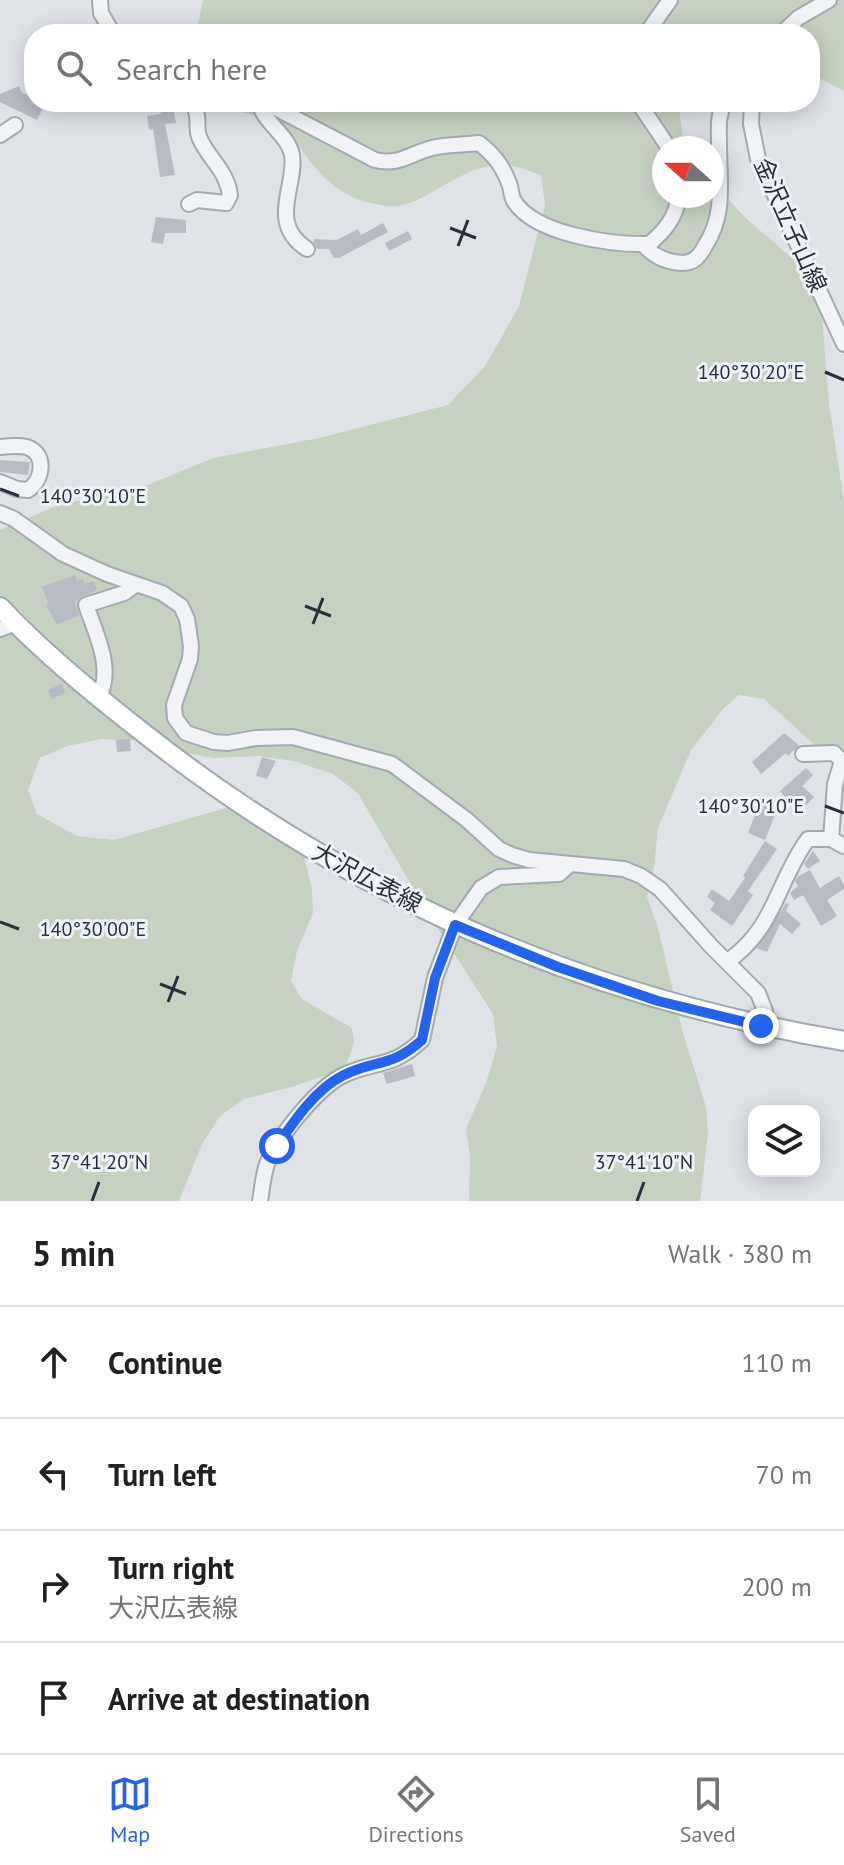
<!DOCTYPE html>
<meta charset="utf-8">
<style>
:root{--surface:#fff;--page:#f2f2f2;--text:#202124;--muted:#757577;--line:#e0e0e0;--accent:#2563eb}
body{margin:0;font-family:"PT Sans","Noto Sans JP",sans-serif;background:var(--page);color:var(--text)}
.controls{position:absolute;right:24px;bottom:24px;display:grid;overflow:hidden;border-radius:16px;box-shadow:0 4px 20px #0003}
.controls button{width:72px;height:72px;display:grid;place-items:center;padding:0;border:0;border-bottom:2px solid var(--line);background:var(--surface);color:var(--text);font:40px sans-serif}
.compass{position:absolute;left:652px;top:136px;width:72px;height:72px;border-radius:50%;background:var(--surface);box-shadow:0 4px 20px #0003;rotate:291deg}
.stop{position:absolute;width:24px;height:24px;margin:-18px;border:6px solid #2563eb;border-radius:50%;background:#fff}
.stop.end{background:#2563eb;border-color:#fff;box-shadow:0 2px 8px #0008}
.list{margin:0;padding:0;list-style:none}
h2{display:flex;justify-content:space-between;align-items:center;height:104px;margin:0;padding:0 32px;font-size:34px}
h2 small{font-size:26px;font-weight:400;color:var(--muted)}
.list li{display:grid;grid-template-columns:52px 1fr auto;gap:24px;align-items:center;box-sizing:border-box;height:112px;padding:0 32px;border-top:2px solid var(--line)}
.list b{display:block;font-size:30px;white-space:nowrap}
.list p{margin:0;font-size:26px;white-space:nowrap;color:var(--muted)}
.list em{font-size:26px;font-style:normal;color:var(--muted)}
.icon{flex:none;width:44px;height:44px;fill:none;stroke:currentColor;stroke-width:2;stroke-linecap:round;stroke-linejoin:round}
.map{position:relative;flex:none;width:844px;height:1201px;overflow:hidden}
.search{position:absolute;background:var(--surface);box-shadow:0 4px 20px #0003;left:24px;right:24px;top:24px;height:88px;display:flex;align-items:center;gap:20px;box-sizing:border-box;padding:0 28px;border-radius:32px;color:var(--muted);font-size:30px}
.sheet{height:552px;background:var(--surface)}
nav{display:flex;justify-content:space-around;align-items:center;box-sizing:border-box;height:112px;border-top:2px solid var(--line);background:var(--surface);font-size:22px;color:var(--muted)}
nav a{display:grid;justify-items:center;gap:4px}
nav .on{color:var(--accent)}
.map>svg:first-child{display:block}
.green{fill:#c5d1c1}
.building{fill:#b7bbc4}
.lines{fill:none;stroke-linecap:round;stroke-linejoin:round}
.minor-casing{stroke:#a5a9b1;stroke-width:18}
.major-casing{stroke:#9fa7b2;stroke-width:22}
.minor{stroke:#f1f3f6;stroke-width:14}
.major{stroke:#fff;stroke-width:18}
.route{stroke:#2563eb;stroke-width:10}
.ticks{fill:none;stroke:#29303d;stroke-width:3}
.labels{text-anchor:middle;stroke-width:6;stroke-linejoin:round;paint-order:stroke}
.street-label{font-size:24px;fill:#29303d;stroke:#eef1f5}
.ticks-label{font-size:20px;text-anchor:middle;fill:#29303d;stroke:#eef1f5;stroke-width:6;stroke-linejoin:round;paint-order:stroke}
</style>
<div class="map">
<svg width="844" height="1201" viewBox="0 0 844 1201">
<rect width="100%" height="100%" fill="#dfe2e7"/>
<!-- green -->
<g class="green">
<polygon points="203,0 844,0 844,91 810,73 810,34 196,34"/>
<path d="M201 102H678L683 137 689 148H664V196H712V183L749 221 807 271 821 305 829 404 844 502V791L829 758 764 699 739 695 724 708 691 750 658 828 654 867 647 897 658 928 683 1033 706 1107 708 1134 700 1201H469L470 1157 466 1129 486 1083 497 1047 493 1014 421 902 358 793 333 774 294 761 259 756 214 758 178 752 144 741 102 739 67 746 40 758 28 790 37 814 77 836 114 840 226 808 259 813 303 851 312 890 313 913 297 951 291 981 302 999 352 1028 354 1043 347 1063 332 1073 295 1086 244 1099 220 1116 202 1144 179 1201H0V530L56 506 148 485 213 458 319 438 448 405 485 366 519 306 545 205 541 176C494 152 469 171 427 195 416 201 400 208 386 206 347 200 329 186 306 156 300 148 294 138 286 132 262 114 235 109 205 108Z"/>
</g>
<!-- building -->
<g class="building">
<polygon points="19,86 22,93 34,98 34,102 46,102 37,120 0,102 0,94"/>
<polygon points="158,102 172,102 176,123 165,124 175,175 160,177 153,129 149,130 147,116 161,114"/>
<polygon points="156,217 186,220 186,233 165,233 163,244 151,242"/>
<polygon points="383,223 388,232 339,258 334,258 329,249 317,249 314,242 314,239 337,240 358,229 361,235"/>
<polygon points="408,231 412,239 389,251 385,243"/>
<polygon points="0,460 30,462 28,475 0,472"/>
<polygon points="75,575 77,581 82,579 85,584 93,581 97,590 74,601 79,615 57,625 46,605 49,604 42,587"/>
<polygon points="62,684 65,693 52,699 48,690"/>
<polygon points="784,733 799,745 788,756 786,753 761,774 752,762"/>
<polygon points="130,739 131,751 117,752 116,740"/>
<polygon points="262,757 276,761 267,779 256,776"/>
<polygon points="806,768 813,775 802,786 814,797 799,813 780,791"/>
<polygon points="761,800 778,807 765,840 748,833"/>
<polygon points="765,841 777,849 748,891 753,895 732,926 710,910 715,903 707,897 712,889 729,901 745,878 743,876"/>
<polygon points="813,851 820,861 808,869 804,864"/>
<polygon points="810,870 820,888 839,876 844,885 844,889 827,900 837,916 821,926 803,895 794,900 790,893 798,886 795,881 797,877"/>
<polygon points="786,903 789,904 786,911 801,924 792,934 780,924 767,952 757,948"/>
<polygon points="412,1064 415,1076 387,1084 383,1073"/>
</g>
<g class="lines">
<defs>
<g id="minor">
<polyline points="100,0 101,13 113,34"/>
<polyline points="646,34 670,0"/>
<polyline points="781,34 798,18 829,0"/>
<path d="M259 102C264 124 288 134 292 155 297 186 267 223 307 249"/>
<path d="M264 102 375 160C399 166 411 153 432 148 447 144 463 145 479 143 494 155 502 165 509 183 511 188 511 196 514 201 535 235 613 245 649 244 665 231 676 217 679 196"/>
<polyline points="638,102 669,148"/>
<polyline points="752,102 751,124 758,159 844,344"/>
<polyline points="0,135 15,125"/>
<path d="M189 204 197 200 226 203 230 195C227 171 209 159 200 139 194 127 202 120 192 102"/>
<path d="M644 245C653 256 667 262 682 263 694 263 700 256 705 246 726 214 719 181 719 144 719 129 717 116 725 102"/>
<path d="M0 447C8 446 18 445 27 447 47 454 43 480 28 490L17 489 0 482"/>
<polyline points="0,513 14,519 63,554 107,574 162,593 181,606 187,619 191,646 190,659 174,705 175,718 186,733 214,742 228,743 256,738 293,737 392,764 467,820 499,849 512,855 529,860 624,869 641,876 660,889 711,946 758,993 765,1011 761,1026"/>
<polyline points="0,629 8,626 14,620"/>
<path d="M98 698C115 670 95 632 86 605L124 593 135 585"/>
<polyline points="803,754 834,753 842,761 835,784 831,839"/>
<path d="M728 961C776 927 776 883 808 839H831L844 846"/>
<path d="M260 1201C262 1189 263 1176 267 1164 277 1138 318 1087 344 1075 376 1060 391 1069 422 1040L435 978 455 925 481 888 499 877 559 874 570 864"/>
</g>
<path id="major" d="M0 607C42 652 92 693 141 731 350 897 582 996 844 1041"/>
</defs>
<!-- minor casing -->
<use href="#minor" class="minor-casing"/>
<!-- major casing -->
<use href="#major" class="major-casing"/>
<!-- minor -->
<use href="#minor" class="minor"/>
<!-- major -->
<use href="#major" class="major"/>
</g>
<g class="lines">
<!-- route -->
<path class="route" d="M277 1146C294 1121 315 1090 342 1076 374 1059 390 1069 422 1040L435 978 455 925 558 967 658 1001 761 1026"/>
</g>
<!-- ticks -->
<path class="ticks" d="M450 228 476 238M458 246 468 220M825 372 844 380M0 489 19 496M305 606 331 616M313 624 323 598M825 806 844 813M0 922 19 929M160 984 186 994M168 1002 178 976M92 1201 99 1182M637 1201 644 1182"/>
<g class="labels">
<!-- street labels -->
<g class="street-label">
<text transform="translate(790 225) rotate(66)" y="8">金沢立子山線</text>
<text transform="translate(367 878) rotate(28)" y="8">大沢広表線</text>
</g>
</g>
<g class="ticks-label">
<text x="751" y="379">140°30'20"E</text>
<text x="93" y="503">140°30'10"E</text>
<text x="751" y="813">140°30'10"E</text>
<text x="93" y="936">140°30'00"E</text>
<text x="99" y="1169">37°41'20"N</text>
<text x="644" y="1169">37°41'10"N</text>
</g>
</svg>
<div class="controls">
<button><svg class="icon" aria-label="layers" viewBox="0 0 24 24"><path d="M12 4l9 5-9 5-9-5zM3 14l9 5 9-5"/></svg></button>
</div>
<svg class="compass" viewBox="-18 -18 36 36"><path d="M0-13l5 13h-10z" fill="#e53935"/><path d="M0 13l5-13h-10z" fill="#757577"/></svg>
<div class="stop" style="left:277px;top:1146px"></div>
<div class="stop end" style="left:761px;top:1026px"></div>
<div class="search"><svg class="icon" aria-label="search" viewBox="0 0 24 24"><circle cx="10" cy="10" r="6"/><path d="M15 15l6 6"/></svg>Search here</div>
</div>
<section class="sheet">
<h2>5 min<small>Walk · 380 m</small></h2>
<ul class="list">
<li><svg class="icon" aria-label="ahead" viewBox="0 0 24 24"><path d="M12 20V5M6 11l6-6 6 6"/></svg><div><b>Continue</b></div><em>110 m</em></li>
<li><svg class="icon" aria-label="left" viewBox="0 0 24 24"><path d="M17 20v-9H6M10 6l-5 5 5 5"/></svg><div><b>Turn left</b></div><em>70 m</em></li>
<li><svg class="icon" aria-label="right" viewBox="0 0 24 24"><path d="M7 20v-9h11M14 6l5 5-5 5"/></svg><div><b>Turn right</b><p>大沢広表線</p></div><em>200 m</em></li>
<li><svg class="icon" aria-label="arrive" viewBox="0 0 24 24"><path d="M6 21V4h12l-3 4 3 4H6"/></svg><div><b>Arrive at destination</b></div></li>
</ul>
</section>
<nav>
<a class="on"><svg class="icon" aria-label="map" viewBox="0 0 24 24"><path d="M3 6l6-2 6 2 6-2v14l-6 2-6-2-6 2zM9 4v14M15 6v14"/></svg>Map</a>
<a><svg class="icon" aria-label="directions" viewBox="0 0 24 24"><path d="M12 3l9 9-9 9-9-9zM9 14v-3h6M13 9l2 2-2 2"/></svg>Directions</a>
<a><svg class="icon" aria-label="saved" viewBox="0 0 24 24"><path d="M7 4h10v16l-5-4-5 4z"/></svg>Saved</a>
</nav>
